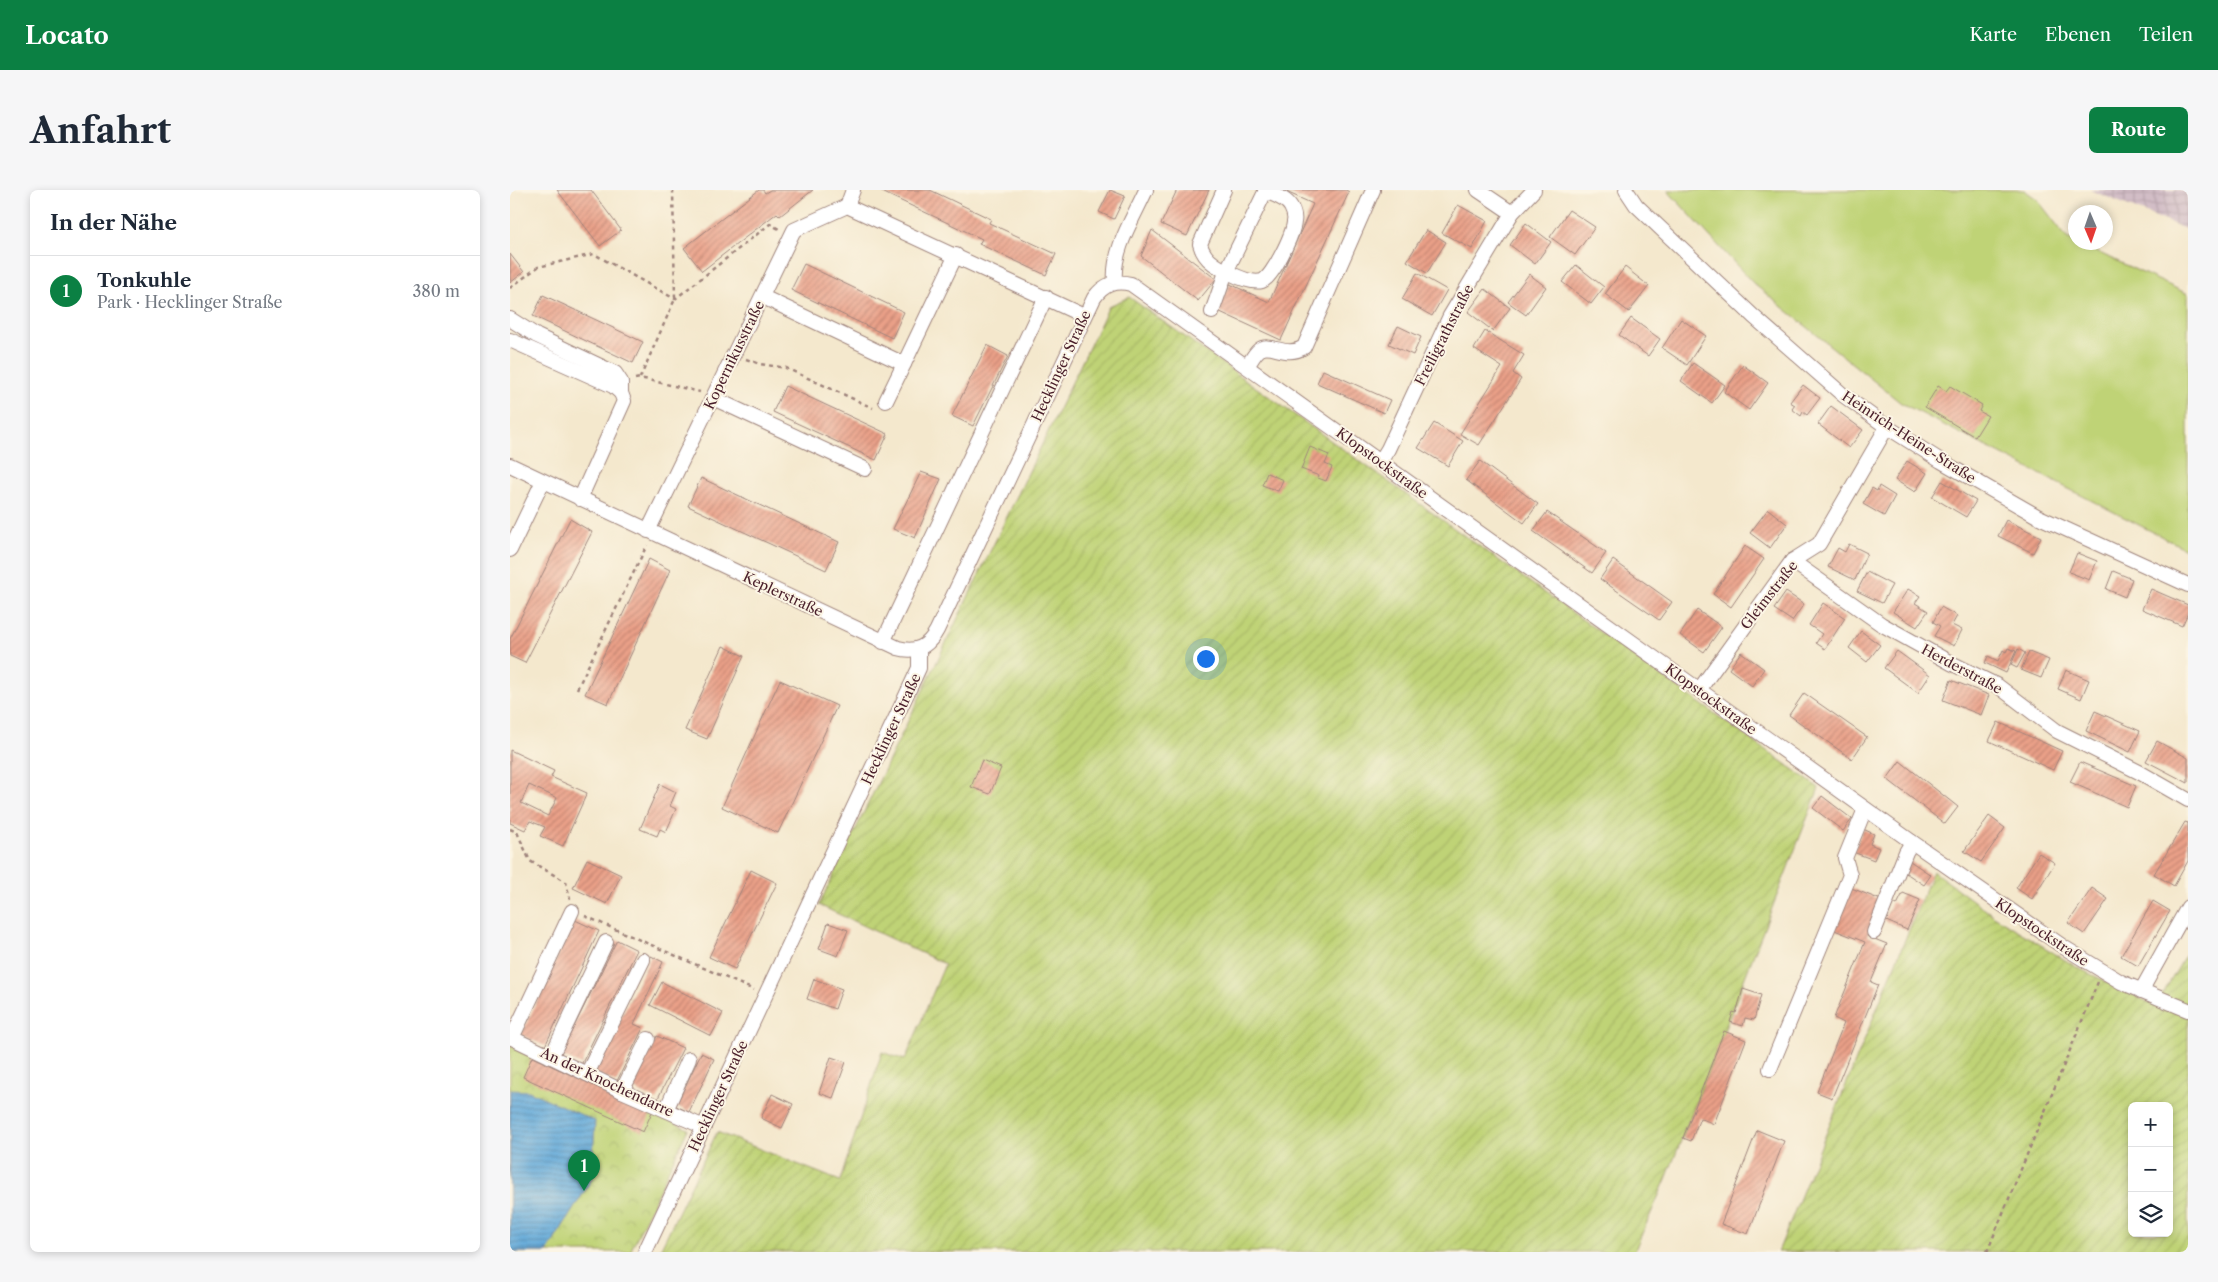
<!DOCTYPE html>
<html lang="de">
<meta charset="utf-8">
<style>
:root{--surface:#fff;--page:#f6f6f7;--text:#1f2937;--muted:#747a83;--line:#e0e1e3;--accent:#0b8043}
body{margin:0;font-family:"Libre Caslon Text",serif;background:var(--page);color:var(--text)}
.controls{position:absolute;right:15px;bottom:15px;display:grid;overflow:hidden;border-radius:8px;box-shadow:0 2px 8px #0003}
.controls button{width:45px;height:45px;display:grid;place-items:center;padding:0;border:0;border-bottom:1px solid var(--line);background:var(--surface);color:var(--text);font:25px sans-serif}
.compass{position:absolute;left:1558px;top:15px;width:45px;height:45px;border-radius:50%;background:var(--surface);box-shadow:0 2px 8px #0003;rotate:178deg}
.you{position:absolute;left:695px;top:468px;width:18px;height:18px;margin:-12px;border:4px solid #fff;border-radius:50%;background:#1a73e8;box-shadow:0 0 0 8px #1a73e833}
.badge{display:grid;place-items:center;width:32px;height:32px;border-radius:50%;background:var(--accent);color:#fff;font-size:16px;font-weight:700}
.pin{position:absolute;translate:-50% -41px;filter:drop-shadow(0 1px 2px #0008)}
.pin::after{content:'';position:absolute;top:26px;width:18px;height:15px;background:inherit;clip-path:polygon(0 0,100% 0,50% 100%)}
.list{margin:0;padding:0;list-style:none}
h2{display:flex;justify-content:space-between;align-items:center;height:65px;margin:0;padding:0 20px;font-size:21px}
h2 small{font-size:16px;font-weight:400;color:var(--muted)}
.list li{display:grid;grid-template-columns:32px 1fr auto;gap:15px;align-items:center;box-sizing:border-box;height:70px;padding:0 20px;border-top:1px solid var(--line)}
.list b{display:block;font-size:19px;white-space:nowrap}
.list p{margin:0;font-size:16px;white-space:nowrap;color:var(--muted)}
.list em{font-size:16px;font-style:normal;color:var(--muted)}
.icon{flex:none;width:28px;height:28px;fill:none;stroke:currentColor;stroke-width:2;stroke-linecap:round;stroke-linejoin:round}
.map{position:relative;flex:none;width:1678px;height:1062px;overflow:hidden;border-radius:8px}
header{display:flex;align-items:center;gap:30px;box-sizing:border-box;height:70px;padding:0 25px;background:var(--accent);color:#fff}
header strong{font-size:24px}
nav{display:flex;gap:28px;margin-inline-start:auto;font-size:18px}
.intro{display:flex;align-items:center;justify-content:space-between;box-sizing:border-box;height:120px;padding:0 30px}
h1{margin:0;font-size:35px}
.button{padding:12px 22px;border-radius:8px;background:var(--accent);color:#fff;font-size:18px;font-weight:700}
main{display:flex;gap:30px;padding:0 30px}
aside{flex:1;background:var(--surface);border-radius:8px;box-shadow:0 2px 8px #0003}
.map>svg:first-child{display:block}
.industrial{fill:url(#industrial-grid)}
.park{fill:url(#park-crowns);stroke:#847950}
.garden{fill:url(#garden-furrows);stroke:#847950;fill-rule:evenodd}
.pitch{fill:#bfd376;stroke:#847950}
.water{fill:url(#water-rules);stroke:#566482}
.building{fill:url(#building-hatch);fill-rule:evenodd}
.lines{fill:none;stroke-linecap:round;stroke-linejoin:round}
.minor-casing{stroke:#9f847c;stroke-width:16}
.path{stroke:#9f847c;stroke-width:2.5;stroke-dasharray:4 4;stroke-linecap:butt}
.minor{stroke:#fff;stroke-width:14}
.labels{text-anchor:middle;stroke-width:4;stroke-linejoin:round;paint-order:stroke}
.street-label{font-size:14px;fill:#4a1f2b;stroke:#fcf5e5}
</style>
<header>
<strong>Locato</strong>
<nav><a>Karte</a><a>Ebenen</a><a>Teilen</a></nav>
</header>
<div class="intro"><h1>Anfahrt</h1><a class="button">Route</a></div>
<main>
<aside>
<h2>In der Nähe<small></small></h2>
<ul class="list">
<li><span class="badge">1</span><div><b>Tonkuhle</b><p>Park · Hecklinger Straße</p></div><em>380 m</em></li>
</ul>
</aside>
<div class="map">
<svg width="1678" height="1062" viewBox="0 0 1678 1062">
<defs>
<pattern id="industrial-grid" width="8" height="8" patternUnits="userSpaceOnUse" patternTransform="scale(1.25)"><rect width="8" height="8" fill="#d2bdc6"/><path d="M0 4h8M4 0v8" fill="none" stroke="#b6a2aa"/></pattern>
<pattern id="park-crowns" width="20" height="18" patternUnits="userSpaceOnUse" patternTransform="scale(1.25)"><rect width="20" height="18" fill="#bfd376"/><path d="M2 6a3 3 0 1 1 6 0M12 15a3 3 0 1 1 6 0" fill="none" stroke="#a6b566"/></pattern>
<pattern id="garden-furrows" width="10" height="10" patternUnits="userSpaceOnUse" patternTransform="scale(1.25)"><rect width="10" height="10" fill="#bfd376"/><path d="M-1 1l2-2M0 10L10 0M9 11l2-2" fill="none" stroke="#a6b566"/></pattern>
<pattern id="water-rules" width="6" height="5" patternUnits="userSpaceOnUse" patternTransform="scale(1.25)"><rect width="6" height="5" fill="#62a9d9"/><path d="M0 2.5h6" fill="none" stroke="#5389b0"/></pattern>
<pattern id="building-hatch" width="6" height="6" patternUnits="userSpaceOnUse" patternTransform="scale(1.25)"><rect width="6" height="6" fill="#eaa088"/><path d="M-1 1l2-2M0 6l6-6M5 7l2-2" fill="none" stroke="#c0826f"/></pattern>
</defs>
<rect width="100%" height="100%" fill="#fcf5e5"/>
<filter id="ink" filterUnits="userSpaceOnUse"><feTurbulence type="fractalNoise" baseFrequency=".02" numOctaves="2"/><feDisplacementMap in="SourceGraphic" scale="10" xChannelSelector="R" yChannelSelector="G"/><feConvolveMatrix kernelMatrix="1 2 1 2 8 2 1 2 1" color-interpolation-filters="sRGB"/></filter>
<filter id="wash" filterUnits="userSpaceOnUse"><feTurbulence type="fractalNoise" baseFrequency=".0096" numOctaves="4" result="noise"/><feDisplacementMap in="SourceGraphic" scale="20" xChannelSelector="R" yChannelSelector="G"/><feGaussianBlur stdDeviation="1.12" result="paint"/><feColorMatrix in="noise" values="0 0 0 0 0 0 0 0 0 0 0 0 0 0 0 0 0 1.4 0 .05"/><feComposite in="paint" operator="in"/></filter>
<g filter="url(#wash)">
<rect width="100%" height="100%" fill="#f4e8cd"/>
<!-- industrial -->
<polygon class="industrial" points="1580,0 1678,0 1678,40"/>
<!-- park -->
<polygon class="park" points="0,855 178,939 120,1062 0,1062"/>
<!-- garden -->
<g class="garden">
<polygon points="619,107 1309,598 1156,989 1124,1062 149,1062 207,942 330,991 372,862 395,870 435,774 309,715 599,116"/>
<path d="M1423 681 1484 726 1568 778 1642 814 1654 802 1678 761V1062H1268ZM1622 916H1659V1043H1622Z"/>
</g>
<!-- pitch -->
<polygon class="pitch" points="1157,0 1514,0 1527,9 1557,48 1678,104 1678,360 1391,213 1244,94"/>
<!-- water -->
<polygon class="water" points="0,900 19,901 85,931 82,989 37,1062 0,1062"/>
<g id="blocks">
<!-- building -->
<g class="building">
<polygon points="47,0 81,0 111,40 90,56"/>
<polygon points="249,0 253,0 255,3 260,0 303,0 270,26 267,23 192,81 174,58"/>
<polygon points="373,0 420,0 481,29 479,33 546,64 536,85 469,54 472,49 372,2"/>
<polygon points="600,0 615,6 604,29 589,22"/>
<polygon points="667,0 699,0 677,46 651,34"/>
<polygon points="772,0 836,0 839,2 771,150 708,121 720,94 759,112 803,14"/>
<polygon points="948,15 977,31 962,59 932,43"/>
<polygon points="1059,20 1085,37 1065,65 1040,47"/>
<polygon points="1016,33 1041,52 1025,74 1000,55"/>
<polygon points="642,40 706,89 688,111 631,66"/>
<polygon points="916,40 936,52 917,83 897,71"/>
<polygon points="0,64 14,82 0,93"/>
<polygon points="294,74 394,122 382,148 281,100"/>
<polygon points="1066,75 1094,97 1081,114 1052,92"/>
<polygon points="1115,77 1139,96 1119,122 1095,104"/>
<polygon points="907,83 937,100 922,126 892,109"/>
<polygon points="1019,84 1036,97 1016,125 998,112"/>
<polygon points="975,99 1000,118 983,141 958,122"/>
<polygon points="33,105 133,152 123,173 23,126"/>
<polygon points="1121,128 1150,149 1138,166 1109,145"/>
<polygon points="1171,129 1196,146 1177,175 1152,158"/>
<polygon points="888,136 911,147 903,165 879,154"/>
<polygon points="975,141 1014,165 1003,183 1011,189 969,255 950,244 992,177 964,159"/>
<polygon points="477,155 498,166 463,236 442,226"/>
<polygon points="1183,173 1215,195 1202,213 1171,191"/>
<polygon points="1233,175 1258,193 1239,220 1214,202"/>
<polygon points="813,180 880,210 874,223 807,193"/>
<polygon points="1293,195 1310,208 1297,225 1293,222 1291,226 1282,219 1285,215 1280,212"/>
<polygon points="275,196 378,244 366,270 263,222"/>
<polygon points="1428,196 1436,201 1440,196 1472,215 1469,221 1478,226 1465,247 1415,217"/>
<polygon points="1321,216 1353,240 1339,258 1308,234"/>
<polygon points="924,233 953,251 938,276 908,258"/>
<polygon points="800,257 819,265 815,274 822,277 816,291 808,288 809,286 791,279"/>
<polygon points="970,271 1028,314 1014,333 956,290"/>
<polygon points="1397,271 1417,283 1405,302 1385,290"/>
<polygon points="411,282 431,289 405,348 383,339"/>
<polygon points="757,283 773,290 768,301 752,295"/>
<polygon points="191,288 329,352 316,380 178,316"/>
<polygon points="1432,291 1466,311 1456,327 1422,307"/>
<polygon points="1369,296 1385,306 1374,326 1353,314 1362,298 1367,301"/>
<polygon points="1258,319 1277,334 1260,358 1240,343"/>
<polygon points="1037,322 1096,363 1082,383 1023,341"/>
<polygon points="60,329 82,342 15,473 0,466 0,449"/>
<polygon points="1496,330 1531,347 1523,363 1488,346"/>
<polygon points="1339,354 1357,363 1345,390 1318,377 1328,358 1335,362"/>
<polygon points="1235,356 1254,369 1221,417 1203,404"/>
<polygon points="1567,363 1587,371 1579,390 1559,382"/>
<polygon points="139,369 160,380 98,514 75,504"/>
<polygon points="1103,370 1162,412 1149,430 1090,389"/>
<polygon points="1603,381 1622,389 1615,407 1596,399"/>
<polygon points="1357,382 1382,395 1372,413 1347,401"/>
<polygon points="1398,399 1410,406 1405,413 1418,421 1407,437 1383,422"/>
<polygon points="1641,399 1678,415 1678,423 1672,436 1632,419"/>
<polygon points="1276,402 1294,414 1282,431 1264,419"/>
<polygon points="1313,413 1335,428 1315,459 1306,453 1312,444 1299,435"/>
<polygon points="1431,417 1447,426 1442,435 1452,440 1444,456 1424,446 1430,436 1423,432"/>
<polygon points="1187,420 1212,437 1194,462 1170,445"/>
<polygon points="1351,441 1370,455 1357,472 1339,458"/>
<polygon points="213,456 234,466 197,549 175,540"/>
<polygon points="1498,458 1506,461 1496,483 1475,473 1478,466 1488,471 1493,460 1496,462"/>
<polygon points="1508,459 1515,463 1507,478 1501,475"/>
<polygon points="1387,461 1420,485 1408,503 1374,478"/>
<polygon points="1231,462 1254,479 1242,496 1219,479"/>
<polygon points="1519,462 1539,470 1531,488 1511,480"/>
<polygon points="1556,480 1579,490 1571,509 1548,499"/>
<polygon points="270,490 327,516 268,643 212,617"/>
<polygon points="1441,490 1479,505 1471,525 1433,510"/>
<polygon points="1294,503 1357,547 1342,569 1279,525"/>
<polygon points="1585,521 1630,541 1620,562 1576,541"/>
<polygon points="1488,532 1552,561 1543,580 1479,551"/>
<polygon points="1647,551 1678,568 1678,593 1636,571"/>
<path d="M0 560 44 581 41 587 77 603 53 656 30 646 35 637 20 631 15 640 0 633ZM19 595 47 608 38 626 11 613Z"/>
<polygon points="472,570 491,578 480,604 461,597"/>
<polygon points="1390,571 1448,617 1435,634 1377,589"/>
<polygon points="1570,572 1626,596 1617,617 1560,592"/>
<polygon points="150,594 166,602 160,616 166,619 156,642 150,639 147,646 130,639"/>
<polygon points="1312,606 1342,629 1333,641 1303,618"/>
<polygon points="1479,626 1495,638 1471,672 1454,661"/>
<polygon points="1675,632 1678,633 1678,671 1664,696 1644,684"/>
<polygon points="1353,639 1364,644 1360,654 1369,658 1364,670 1343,662"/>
<polygon points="1529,663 1545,673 1522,709 1506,698"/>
<polygon points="77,669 111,685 97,714 63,698"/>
<polygon points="1400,671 1421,685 1414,695 1393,681"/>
<polygon points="241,680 267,693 225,779 199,767"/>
<polygon points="1339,697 1371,710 1357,746 1377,754 1361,792 1368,795 1322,908 1307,902 1334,833 1324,828 1355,752 1322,739"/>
<polygon points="1582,698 1598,709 1574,744 1558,733"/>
<polygon points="1393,703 1410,710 1397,740 1374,730 1382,712 1387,715"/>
<polygon points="1643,711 1660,721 1628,776 1611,766"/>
<polygon points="65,730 89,741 35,856 11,845"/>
<polygon points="318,733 338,740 328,766 309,759"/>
<polygon points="107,750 127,760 71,875 50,865"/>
<polygon points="141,766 153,772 124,834 133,838 106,893 84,882"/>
<polygon points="304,789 332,799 325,819 297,809"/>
<polygon points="152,792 213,823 201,846 140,815"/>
<polygon points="1233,799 1251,805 1244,830 1235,828 1233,836 1220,832 1223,822 1226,823"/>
<polygon points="1214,841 1236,850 1204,934 1190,928 1181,951 1173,948"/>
<polygon points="147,846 173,858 147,910 122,898"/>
<polygon points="191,863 204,869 179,922 166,916"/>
<polygon points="22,867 142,922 133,942 13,887"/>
<polygon points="321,867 336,872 323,908 309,903"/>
<polygon points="262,904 283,914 272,938 251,928"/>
<polygon points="1247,940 1274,951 1238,1044 1211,1034"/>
</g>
</g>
</g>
<g filter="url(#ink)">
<use href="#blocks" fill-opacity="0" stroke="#9f847c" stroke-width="1"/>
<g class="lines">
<defs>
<g id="minor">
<path d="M714 0 690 54C691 58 693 62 695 65 702 76 738 95 752 91 763 87 783 44 784 32 785 28 783 21 781 17 776 8 764 5 755 1"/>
<polyline points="968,0 1002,23"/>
<polyline points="1116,0 1126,15 1243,126 1333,205 1377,237 1431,271 1527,326 1678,395"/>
<polyline points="337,16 343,0"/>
<path d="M605 92C602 60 623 29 636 0"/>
<polyline points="253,107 394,174 446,65"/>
<polyline points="702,122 716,82 756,0"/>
<polyline points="0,129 27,146 105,183 111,192 111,203"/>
<polyline points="0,150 103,196 111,203 114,211 70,309"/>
<path d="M737 176C741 171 744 164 749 160 760 151 776 169 794 157L863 0"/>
<polyline points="203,208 355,279"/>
<polyline points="376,211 394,174"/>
<polyline points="870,272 878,259 940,126 1002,23 1024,0"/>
<path d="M0 275 388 458C406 463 418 457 427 440L584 108C594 94 605 90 621 94L1402 652 1555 758 1611 792 1678 820"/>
<polyline points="138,341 284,40 337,16 574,126"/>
<polyline points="0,360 33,291"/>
<polyline points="1282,371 1371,434 1441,473 1488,496 1547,541 1629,582 1678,610"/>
<polyline points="373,452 536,107"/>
<polyline points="1189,500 1282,371 1309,354 1377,237"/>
<polyline points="1364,742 1396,662 1402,652"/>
<polyline points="1631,801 1678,717"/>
<polyline points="0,847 112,901 194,937"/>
<polyline points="2,848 62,721"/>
<polyline points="41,867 96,752"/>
<polyline points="1260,879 1340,685 1335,668 1355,619"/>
<polyline points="77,884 133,770"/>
<polyline points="112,901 138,849"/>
<polyline points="156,920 179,869"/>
<polyline points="135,1062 409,478 409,459"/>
</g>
</defs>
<!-- minor casing -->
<use href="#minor" class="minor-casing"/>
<!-- path -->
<g class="path">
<polyline points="0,98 28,77 84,64 165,109 260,34 269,39"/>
<polyline points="236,169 250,174 276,178 363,218"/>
<polyline points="130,188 165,109 163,0"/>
<polyline points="125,189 130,188 190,202"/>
<polyline points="67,499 137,355"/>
<polyline points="0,639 7,642 20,671 56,692 60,709"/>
<polyline points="75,726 244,800"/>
<polyline points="1477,1062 1588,792"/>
</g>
<!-- minor -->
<use href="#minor" class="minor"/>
</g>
</g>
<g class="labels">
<!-- street labels -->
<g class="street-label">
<text transform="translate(934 145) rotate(-63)" y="5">Freiligrathstraße</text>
<text transform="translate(224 165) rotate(-64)" y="5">Kopernikusstraße</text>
<text transform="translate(551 176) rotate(-65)" y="5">Hecklinger Straße</text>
<text transform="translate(1399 247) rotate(33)" y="5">Heinrich-Heine-Straße</text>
<text transform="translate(872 273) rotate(36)" y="5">Klopstockstraße</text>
<text transform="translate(273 404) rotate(25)" y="5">Keplerstraße</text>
<text transform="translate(1259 405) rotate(-52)" y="5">Gleimstraße</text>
<text transform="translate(1452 479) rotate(28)" y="5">Herderstraße</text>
<text transform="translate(1201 509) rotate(36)" y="5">Klopstockstraße</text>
<text transform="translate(381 539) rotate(-65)" y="5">Hecklinger Straße</text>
<text transform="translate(1532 742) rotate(34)" y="5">Klopstockstraße</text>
<text transform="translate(97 892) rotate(25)" y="5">An der Knochendarre</text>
<text transform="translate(208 906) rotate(-65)" y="5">Hecklinger Straße</text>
</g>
</g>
</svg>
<div class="controls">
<button>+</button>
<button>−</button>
<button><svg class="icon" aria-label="layers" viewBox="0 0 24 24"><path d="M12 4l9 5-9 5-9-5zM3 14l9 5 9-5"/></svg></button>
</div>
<svg class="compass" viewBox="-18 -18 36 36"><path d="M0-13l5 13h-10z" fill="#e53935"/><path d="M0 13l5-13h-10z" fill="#747a83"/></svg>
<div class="you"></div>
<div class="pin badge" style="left:74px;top:1001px">1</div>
</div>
</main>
